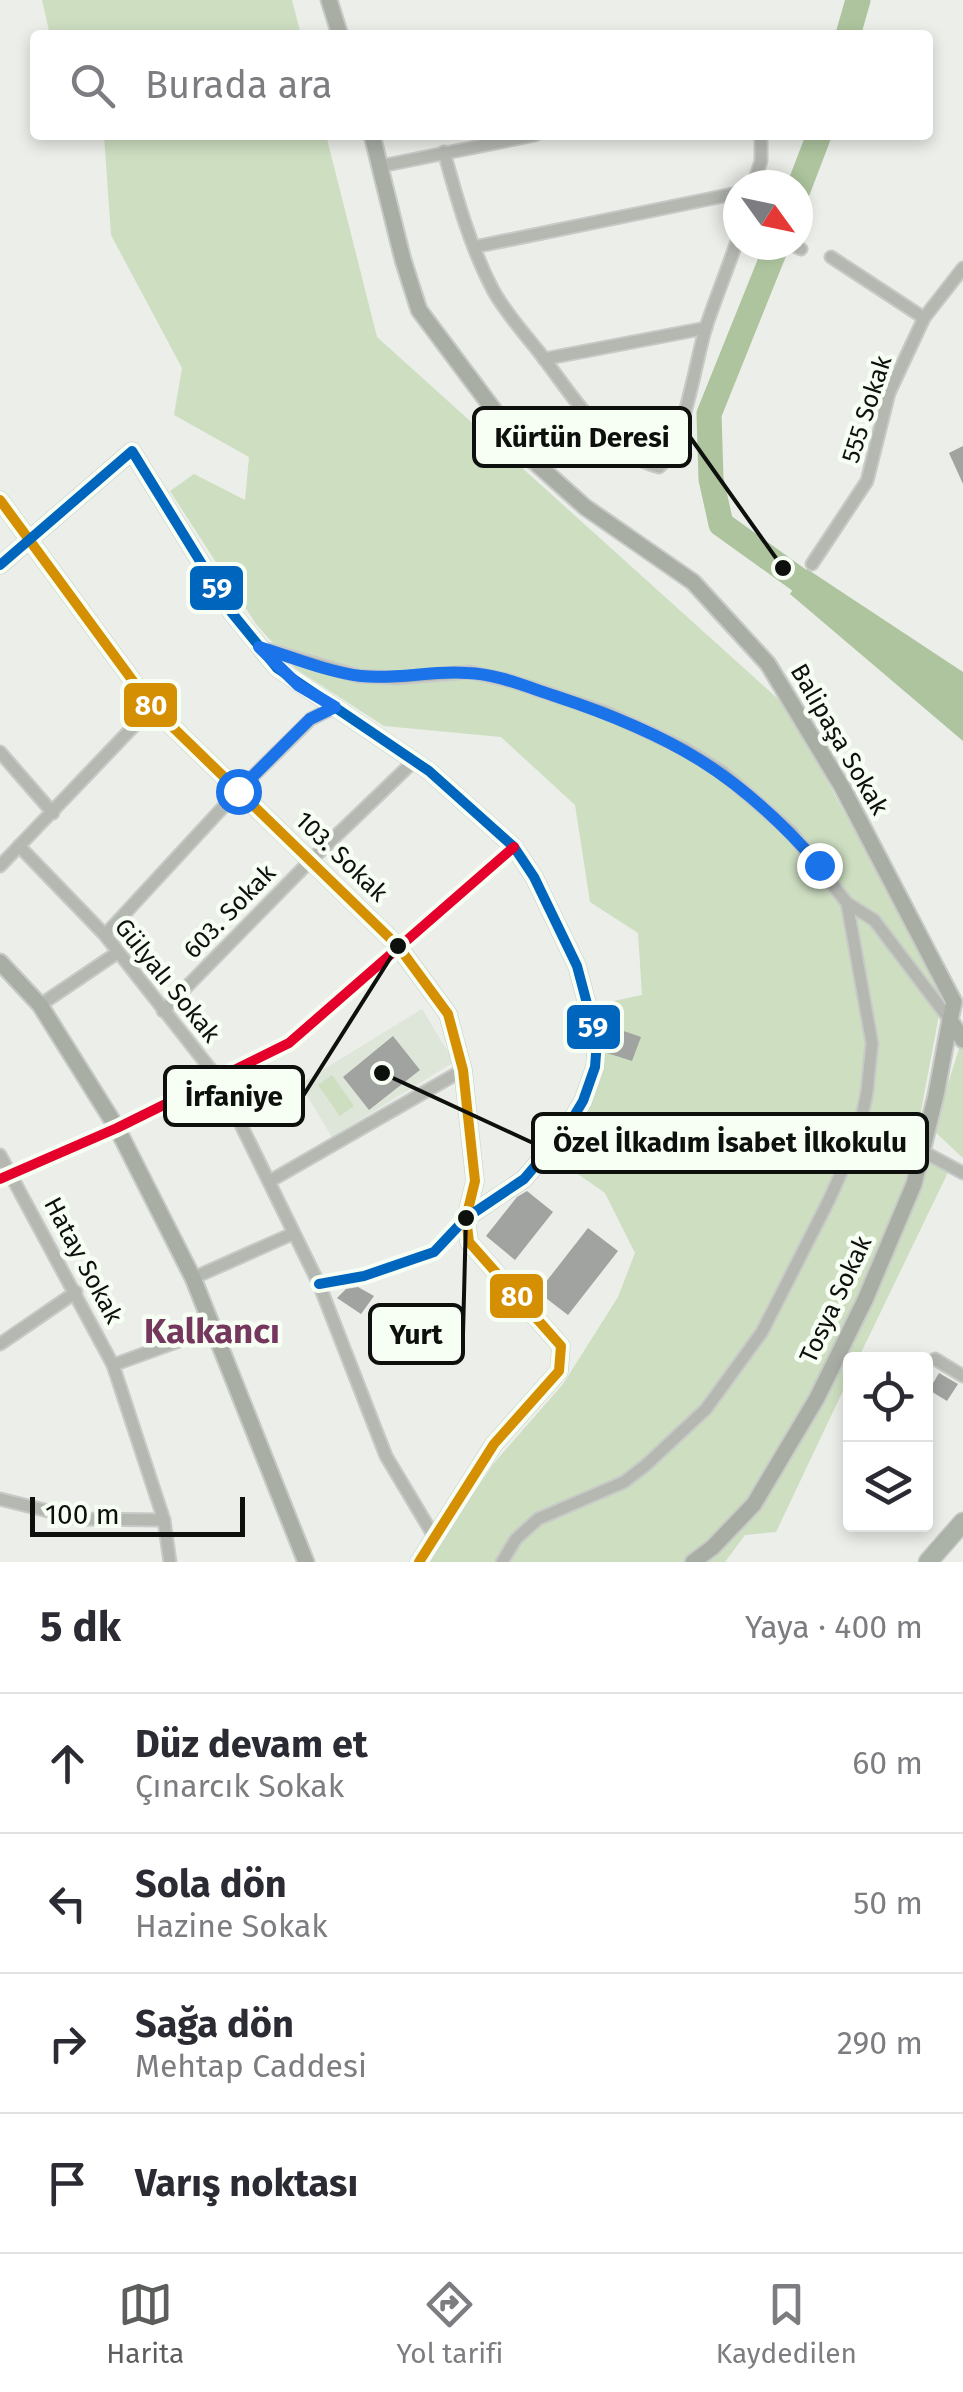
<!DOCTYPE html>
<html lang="tr">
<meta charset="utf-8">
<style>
:root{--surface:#fff;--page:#f7f7f7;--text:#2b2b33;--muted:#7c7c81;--line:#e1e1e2;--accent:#5b5e5a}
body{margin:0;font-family:"Fira Sans",sans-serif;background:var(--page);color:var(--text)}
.controls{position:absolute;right:30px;bottom:30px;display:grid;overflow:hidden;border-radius:10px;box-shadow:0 5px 15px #0003}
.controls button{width:90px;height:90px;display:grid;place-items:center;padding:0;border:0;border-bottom:2px solid var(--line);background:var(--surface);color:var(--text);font:50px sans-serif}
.compass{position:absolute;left:723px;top:170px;width:90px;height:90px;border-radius:50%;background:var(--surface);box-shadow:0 5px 15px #0003;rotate:123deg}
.scale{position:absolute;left:30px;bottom:25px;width:215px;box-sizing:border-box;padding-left:10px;border:5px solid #0e100d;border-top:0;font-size:28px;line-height:35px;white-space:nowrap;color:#0e100d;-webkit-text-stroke:8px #f7fef3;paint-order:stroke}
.stop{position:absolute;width:30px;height:30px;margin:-22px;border:8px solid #1a73e8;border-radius:50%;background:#fff}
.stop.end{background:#1a73e8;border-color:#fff;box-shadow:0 2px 10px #0008}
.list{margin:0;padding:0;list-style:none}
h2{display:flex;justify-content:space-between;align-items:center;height:130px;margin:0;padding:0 40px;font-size:42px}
h2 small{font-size:32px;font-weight:400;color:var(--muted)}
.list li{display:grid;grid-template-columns:65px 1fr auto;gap:30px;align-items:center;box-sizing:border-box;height:140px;padding:0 40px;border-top:2px solid var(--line)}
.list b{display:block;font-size:38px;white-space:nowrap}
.list p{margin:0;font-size:32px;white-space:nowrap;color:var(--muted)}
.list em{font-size:32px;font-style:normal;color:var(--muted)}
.icon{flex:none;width:55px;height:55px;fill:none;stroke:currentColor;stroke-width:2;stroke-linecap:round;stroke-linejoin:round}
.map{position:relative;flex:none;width:963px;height:1562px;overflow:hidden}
.search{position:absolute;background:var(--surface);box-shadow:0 5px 15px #0003;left:30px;right:30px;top:30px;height:110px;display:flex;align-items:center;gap:25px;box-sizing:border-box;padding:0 35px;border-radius:10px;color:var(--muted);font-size:38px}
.sheet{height:690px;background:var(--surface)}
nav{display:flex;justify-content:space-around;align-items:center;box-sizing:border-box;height:140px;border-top:2px solid var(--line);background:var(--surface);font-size:28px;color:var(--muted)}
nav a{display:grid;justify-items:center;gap:5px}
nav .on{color:var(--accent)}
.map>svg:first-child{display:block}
.built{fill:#dee6d9}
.green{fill:#cddec1}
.water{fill:#adc49e}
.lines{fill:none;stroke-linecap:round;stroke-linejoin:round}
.river{stroke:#adc49e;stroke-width:25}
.building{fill:#a0a39f}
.street-casing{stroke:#c8cac7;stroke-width:15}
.secondary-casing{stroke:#c8cac7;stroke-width:19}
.primary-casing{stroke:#c8cac7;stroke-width:21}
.street{stroke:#b4b8b1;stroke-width:11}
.secondary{stroke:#a9aea5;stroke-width:15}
.primary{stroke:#abb2a8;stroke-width:18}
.bus-1-casing{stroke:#f7fef3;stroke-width:18}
.bus-2-casing{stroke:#f7fef3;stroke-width:18}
.bus-3-casing{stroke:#f7fef3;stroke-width:18}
.bus-1{stroke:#d49002;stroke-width:10}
.bus-2{stroke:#0065bd;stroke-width:10}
.bus-3{stroke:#e4002b;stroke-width:10}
.route{stroke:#1a73e8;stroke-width:12}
.labels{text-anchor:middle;stroke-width:9;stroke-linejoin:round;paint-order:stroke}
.street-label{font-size:25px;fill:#0e100d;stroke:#f7fef3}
.district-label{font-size:35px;font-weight:bold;fill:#75375e;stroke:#f7fef3}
.leader{fill:none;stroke:#0e100d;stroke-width:4}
.callout-dot{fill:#0e100d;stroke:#f7fef3;stroke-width:4}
.callout{fill:#f7fef3;stroke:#0e100d;stroke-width:4}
.callout-label{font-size:28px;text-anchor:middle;font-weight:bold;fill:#0e100d}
.line-badge{stroke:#f7fef3;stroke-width:4}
.badge-label{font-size:28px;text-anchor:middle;font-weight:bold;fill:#fff}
</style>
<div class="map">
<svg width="963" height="1562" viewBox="0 0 963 1562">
<rect width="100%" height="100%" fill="#ebeee9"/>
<!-- built -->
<polygon class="built" points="422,1009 454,1062 332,1137 300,1084"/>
<!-- green -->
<g class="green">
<polygon points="42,0 292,0 301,35 50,35"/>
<polygon points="104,135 326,135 377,337 787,707 943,994 915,1143 954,1160 858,1359 850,1360 850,1376 776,1532 745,1535 725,1562 428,1562 494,1463 563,1384 618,1297 635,1253 605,1193 558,1160 603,1058 599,1004 642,995 638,933 590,902 575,805 501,737 384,726 296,669 256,624 170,491 194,474 245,500 249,457 174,415 182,368 111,235"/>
<polygon points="960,1046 963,1047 963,1158 933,1130"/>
<polygon points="332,1075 354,1106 340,1116 318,1085"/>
</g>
<!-- water -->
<polygon class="water" points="807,569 963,672 963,741 790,594"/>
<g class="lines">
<!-- river -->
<g class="river">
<polyline points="848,35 858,0"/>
<polyline points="798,190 819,135"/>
<polyline points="777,245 709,414 711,479 721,524 824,598"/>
</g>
</g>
<!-- building -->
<g class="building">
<polygon points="963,446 963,484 949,453"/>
<polygon points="612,1027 641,1037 632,1061 607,1053"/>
<polygon points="393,1036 420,1070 369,1110 343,1077"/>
<polygon points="527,1191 553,1212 515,1260 486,1236 517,1197"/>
<polygon points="588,1228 618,1251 568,1315 538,1292"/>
<polygon points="358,1287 374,1296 361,1314 337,1298 346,1289"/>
<polygon points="939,1373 958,1384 947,1401 929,1390"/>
</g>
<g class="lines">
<defs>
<g id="street">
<path d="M444 152C457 199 470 246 493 290 505 312 523 332 539 352 571 393 605 453 659 467 684 446 695 362 706 327 716 297 728 268 738 238"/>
<polyline points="381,166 535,135"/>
<polyline points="753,185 761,161 761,135"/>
<polyline points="792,245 801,249"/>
<polyline points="474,247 738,193"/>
<polyline points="831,257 924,318"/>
<polyline points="544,359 706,328"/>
<polyline points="812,564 867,481 889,393 924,318 963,268"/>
<polyline points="259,647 358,676 396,678 470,672 511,681 605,712 683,748 722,772 791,832 847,903 872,1043 867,1092 858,1135 829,1200 762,1332 706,1409 646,1465 624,1482 538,1519 516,1539 502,1562"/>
<polyline points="0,752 53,813"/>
<polyline points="19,846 105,935 219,1080 319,1284 386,1456 435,1538"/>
<polyline points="0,866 152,707"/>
<polyline points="847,903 874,920 950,1020"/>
<polyline points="105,935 238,791 311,719 335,707"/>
<polyline points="40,1005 117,953"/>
<polyline points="163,1011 311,860 414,761"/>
<polyline points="922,1151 963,1173"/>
<polyline points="0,1155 113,1365 164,1520 170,1562"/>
<polyline points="0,1179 117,1128 289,1043 514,847"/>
<polyline points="270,1181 463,1070"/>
<polyline points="193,1278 292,1234"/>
<polyline points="319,1284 364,1276 434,1252 466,1218"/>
<polyline points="0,1344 76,1292"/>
<polyline points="935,1359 963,1376"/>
<polyline points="113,1365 215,1328"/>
<polyline points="0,1499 80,1519 164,1520"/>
</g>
<g id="secondary">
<polyline points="329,0 340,35"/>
<polyline points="372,135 403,260 419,310 529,457 585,507 693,582 768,664 842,787 954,1002 950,1020 963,1040"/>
<polyline points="0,500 152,707 398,946 448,1014 463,1070 475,1181 466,1218 469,1242 561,1346 559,1371 494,1444 419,1562"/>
<polyline points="0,565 132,451 232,613 277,668 429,771 514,847 534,877 577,966 597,1041 595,1067 583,1101 565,1131 524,1179 466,1218"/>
<polyline points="0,962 40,1005 117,1128 193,1278 306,1562"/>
<polyline points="693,1562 713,1547 754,1504 817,1398 865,1300 914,1184 936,1095 950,1020"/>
</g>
<polyline id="primary" points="928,1562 963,1522"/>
</defs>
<!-- street casing -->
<use href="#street" class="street-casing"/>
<!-- secondary casing -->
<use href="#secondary" class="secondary-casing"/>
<!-- primary casing -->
<use href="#primary" class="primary-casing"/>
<!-- street -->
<use href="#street" class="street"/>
<!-- secondary -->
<use href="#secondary" class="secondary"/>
<!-- primary -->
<use href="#primary" class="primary"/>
<defs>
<polyline id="bus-1" points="0,500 152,707 398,946 448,1014 463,1070 475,1181 466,1218 469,1242 561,1346 559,1371 494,1444 419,1562"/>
<polyline id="bus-2" points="0,565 132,451 232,613 277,668 429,771 514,847 534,877 577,966 597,1041 595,1067 583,1101 565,1131 524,1179 466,1218 434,1252 364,1276 319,1284"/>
<polyline id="bus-3" points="0,1179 117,1128 289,1043 514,847"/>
</defs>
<!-- bus-1 casing -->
<use href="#bus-1" class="bus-1-casing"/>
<!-- bus-2 casing -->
<use href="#bus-2" class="bus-2-casing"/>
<!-- bus-3 casing -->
<use href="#bus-3" class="bus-3-casing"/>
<!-- bus-1 -->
<use href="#bus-1" class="bus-1"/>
<!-- bus-2 -->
<use href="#bus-2" class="bus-2"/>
<!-- bus-3 -->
<use href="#bus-3" class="bus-3"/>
</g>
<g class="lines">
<!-- route -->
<path class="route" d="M238 791 310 719 335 707 298 685 259 647C292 657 327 672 361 676 397 680 432 670 467 673 498 674 527 687 555 696 670 734 739 773 819 865"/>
</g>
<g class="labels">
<!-- street labels -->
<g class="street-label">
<text transform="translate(866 409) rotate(-72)" y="9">555 Sokak</text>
<text transform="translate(840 739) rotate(60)" y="9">Balipaşa Sokak</text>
<text transform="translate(342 856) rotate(44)" y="9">103. Sokak</text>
<text transform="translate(229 911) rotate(-46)" y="9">603. Sokak</text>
<text transform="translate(168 980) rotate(51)" y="9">Gülyalı Sokak</text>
<text transform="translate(84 1260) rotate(62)" y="9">Hatay Sokak</text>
<text transform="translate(835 1299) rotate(-65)" y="9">Tosya Sokak</text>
</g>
<!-- district labels -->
<g class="district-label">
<text x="212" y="1343">Kalkancı</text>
</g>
</g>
<!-- callouts -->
<path class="leader" d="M783 568L690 437M398 946L303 1096M382 1073L533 1143M466 1218L463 1334"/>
<g class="callout-dot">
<circle cx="783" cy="568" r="10"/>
<circle cx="398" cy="946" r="10"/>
<circle cx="382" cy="1073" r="10"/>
<circle cx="466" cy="1218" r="10"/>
</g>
<g class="callout">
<rect x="474" y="408" width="216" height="58" rx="10"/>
<rect x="165" y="1067" width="138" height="58" rx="10"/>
<rect x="533" y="1114" width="394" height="58" rx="10"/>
<rect x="370" y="1305" width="93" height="58" rx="10"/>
</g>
<g class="callout-label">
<text x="582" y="447">Kürtün Deresi</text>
<text x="234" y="1106">İrfaniye</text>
<text x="730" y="1152">Özel İlkadım İsabet İlkokulu</text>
<text x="416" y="1344">Yurt</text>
</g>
<g class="line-badge">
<rect x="188" y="564" width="57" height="48" rx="10" fill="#0065bd"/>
<rect x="122" y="681" width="57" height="48" rx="10" fill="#d49002"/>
<rect x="565" y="1003" width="57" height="48" rx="10" fill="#0065bd"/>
<rect x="488" y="1272" width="57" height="48" rx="10" fill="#d49002"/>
</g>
<g class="badge-label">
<text x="217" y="598">59</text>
<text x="151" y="715">80</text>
<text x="593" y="1037">59</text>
<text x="517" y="1306">80</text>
</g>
</svg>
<div class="controls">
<button><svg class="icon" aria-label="locate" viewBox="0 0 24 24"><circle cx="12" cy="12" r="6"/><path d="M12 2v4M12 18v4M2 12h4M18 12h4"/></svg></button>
<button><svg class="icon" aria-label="layers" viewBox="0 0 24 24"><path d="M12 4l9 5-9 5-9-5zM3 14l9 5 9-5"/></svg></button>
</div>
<svg class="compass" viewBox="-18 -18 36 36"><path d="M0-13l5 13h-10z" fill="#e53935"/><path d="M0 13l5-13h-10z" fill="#7c7c81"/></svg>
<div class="scale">100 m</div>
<div class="stop" style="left:238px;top:791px"></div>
<div class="stop end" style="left:819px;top:865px"></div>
<div class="search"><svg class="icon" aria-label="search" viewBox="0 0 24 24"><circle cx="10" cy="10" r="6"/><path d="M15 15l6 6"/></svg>Burada ara</div>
</div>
<section class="sheet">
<h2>5 dk<small>Yaya · 400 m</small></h2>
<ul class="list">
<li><svg class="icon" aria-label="ahead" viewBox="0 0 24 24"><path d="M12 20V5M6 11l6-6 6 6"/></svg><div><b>Düz devam et</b><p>Çınarcık Sokak</p></div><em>60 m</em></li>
<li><svg class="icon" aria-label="left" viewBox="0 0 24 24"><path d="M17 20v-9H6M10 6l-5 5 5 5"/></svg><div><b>Sola dön</b><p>Hazine Sokak</p></div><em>50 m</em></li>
<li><svg class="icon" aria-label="right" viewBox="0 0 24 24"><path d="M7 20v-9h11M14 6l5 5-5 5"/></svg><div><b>Sağa dön</b><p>Mehtap Caddesi</p></div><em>290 m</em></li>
<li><svg class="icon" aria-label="arrive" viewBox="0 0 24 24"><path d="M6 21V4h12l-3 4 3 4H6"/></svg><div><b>Varış noktası</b></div></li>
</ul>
</section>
<nav>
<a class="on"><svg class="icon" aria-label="map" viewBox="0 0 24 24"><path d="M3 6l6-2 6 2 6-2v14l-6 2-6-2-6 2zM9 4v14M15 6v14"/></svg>Harita</a>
<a><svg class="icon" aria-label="directions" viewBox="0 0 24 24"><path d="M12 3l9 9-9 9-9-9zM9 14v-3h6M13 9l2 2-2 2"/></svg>Yol tarifi</a>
<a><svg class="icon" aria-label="saved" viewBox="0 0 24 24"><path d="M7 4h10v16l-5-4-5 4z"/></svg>Kaydedilen</a>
</nav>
